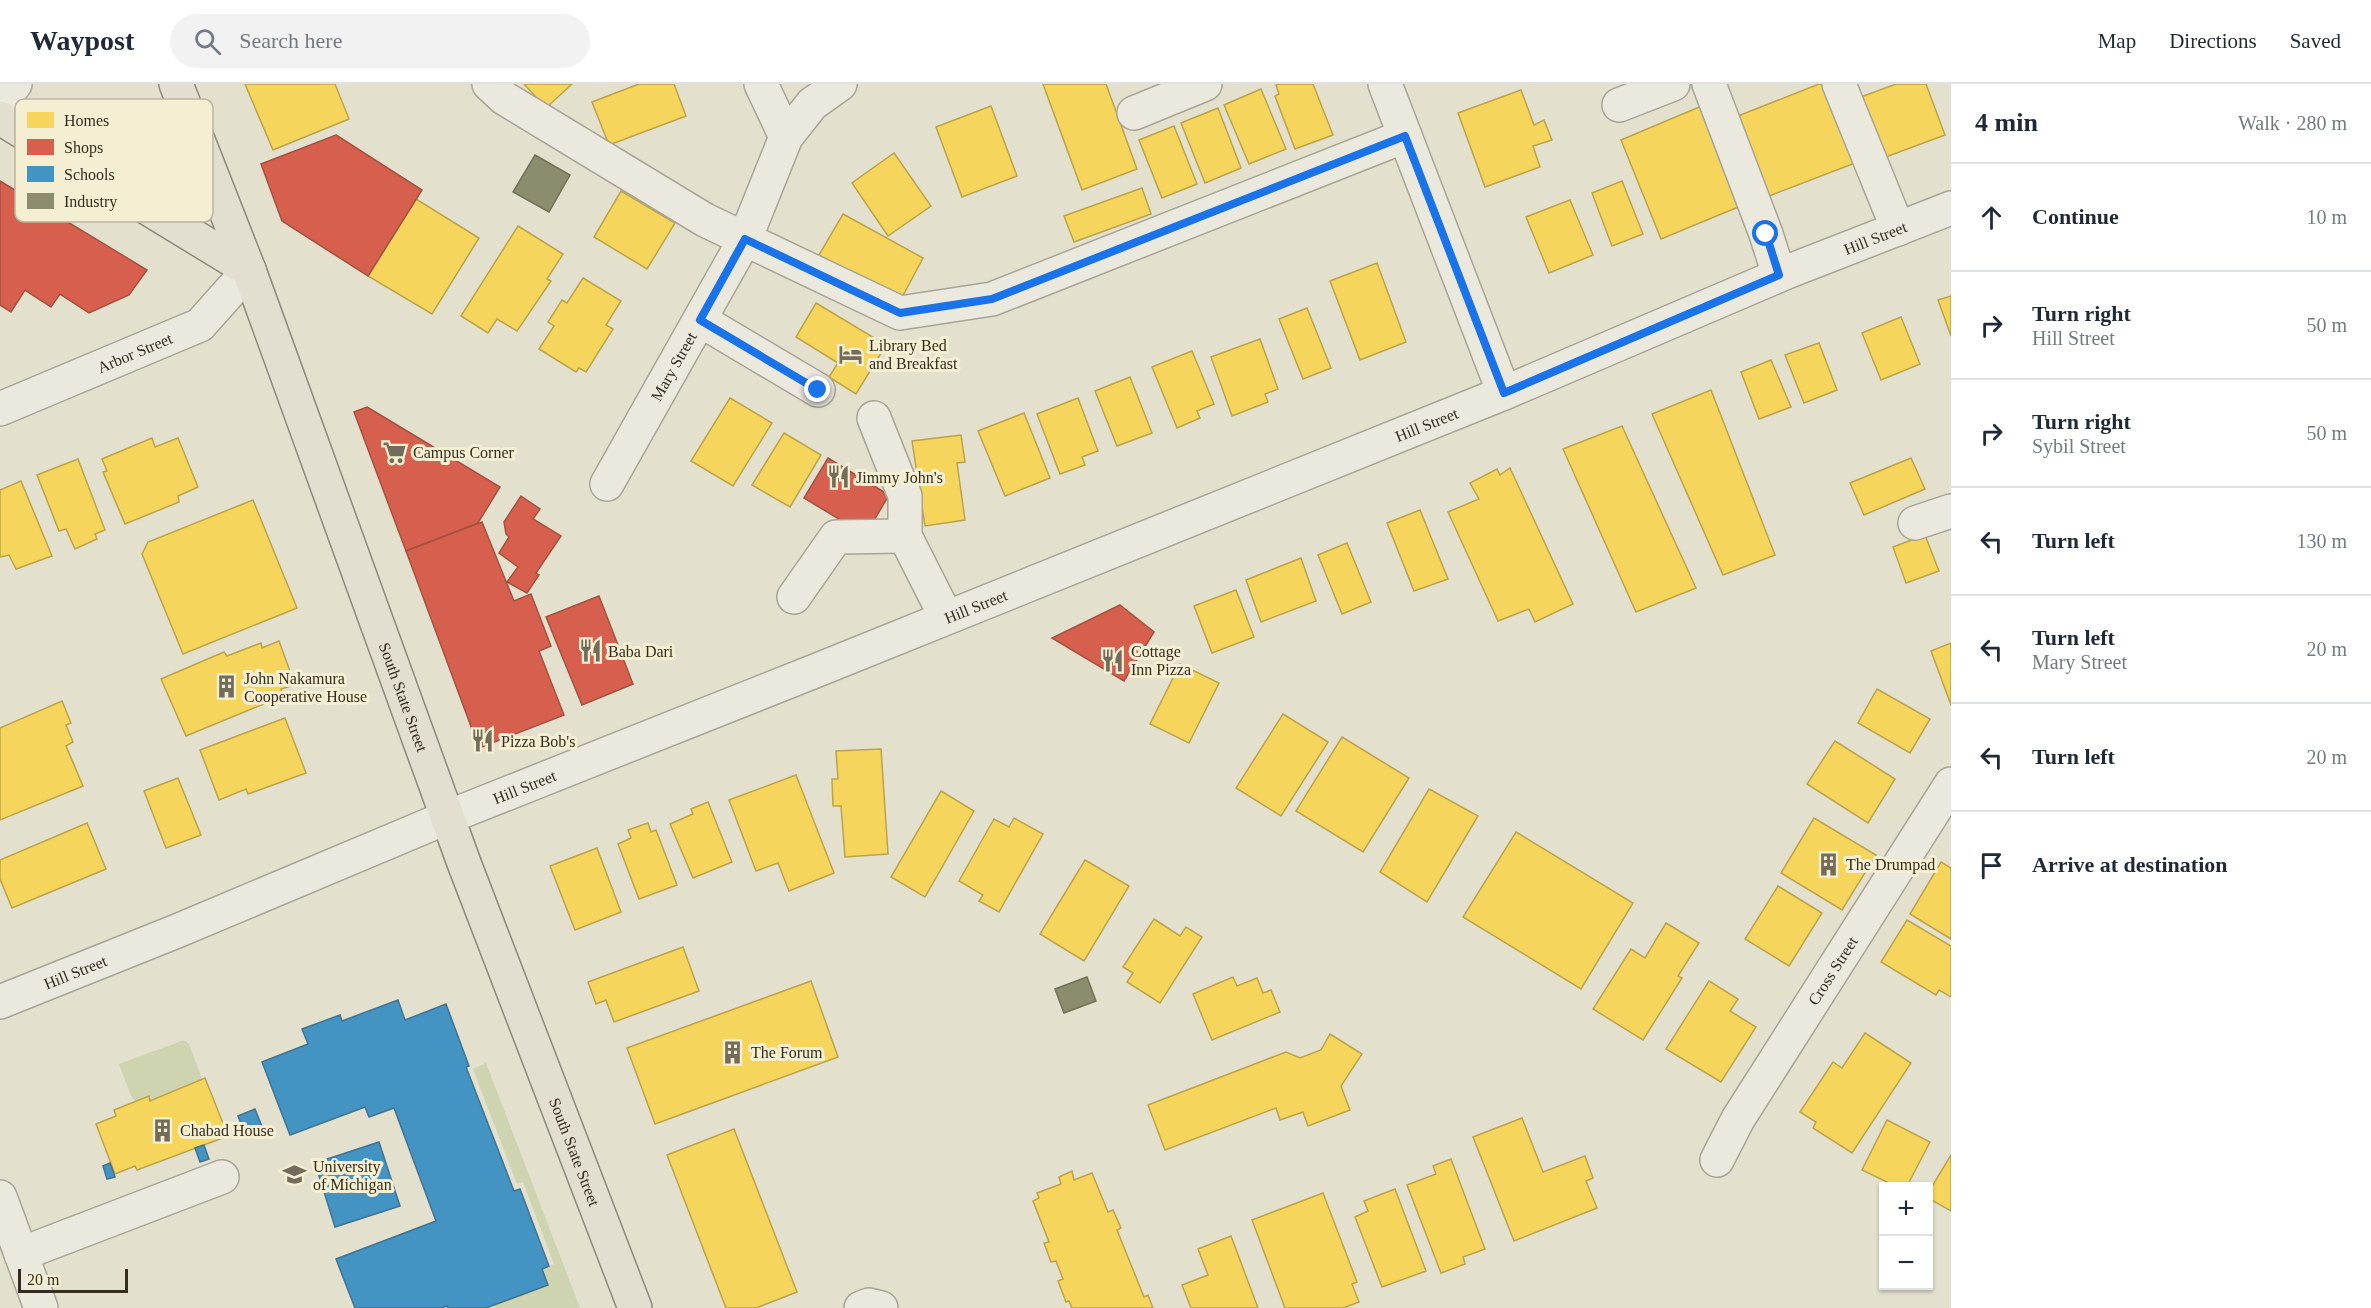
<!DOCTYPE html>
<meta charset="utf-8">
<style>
:root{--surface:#fff;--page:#f2f2f3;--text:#1f2937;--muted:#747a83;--line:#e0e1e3}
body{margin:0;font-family:Georgia,serif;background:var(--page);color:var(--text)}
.controls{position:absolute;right:18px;bottom:18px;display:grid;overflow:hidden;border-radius:0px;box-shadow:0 2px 4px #0004}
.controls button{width:54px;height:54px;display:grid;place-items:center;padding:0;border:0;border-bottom:2px solid var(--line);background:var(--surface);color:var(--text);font:30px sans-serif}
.scale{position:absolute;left:18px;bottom:15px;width:110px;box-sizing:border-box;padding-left:6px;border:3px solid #362d1e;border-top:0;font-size:16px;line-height:21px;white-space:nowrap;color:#362d1e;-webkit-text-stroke:4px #f4efd3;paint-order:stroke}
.stop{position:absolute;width:18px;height:18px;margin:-14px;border:4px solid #1a73e8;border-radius:50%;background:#fff}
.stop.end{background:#1a73e8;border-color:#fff;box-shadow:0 2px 6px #0008}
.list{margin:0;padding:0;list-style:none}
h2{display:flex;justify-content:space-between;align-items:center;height:78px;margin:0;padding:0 24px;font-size:26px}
h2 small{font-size:20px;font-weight:400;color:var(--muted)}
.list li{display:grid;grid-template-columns:39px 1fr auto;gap:18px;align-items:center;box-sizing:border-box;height:108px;padding:0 24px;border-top:2px solid var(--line)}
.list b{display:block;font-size:22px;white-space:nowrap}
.list p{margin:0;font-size:20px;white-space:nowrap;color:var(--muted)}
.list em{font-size:20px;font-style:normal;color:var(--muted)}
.icon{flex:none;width:33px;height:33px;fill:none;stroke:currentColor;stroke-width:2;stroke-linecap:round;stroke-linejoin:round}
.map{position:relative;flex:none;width:1951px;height:1224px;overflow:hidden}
header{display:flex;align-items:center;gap:36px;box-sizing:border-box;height:84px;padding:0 30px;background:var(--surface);border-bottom:2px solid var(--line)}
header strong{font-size:28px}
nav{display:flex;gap:33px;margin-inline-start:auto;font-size:21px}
.search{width:420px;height:54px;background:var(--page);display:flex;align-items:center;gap:15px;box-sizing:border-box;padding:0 21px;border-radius:33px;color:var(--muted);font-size:22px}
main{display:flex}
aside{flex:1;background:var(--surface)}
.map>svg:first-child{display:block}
.green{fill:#ced4b0}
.homes{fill:#f6d55c;stroke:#bca349;stroke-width:1.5}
.shops{fill:#d6604d;stroke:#a6513f;stroke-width:1.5}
.schools{fill:#4393c3;stroke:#3f7492;stroke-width:1.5}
.industry{fill:#8c8c6e;stroke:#727056;stroke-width:1.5}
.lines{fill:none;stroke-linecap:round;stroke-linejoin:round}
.minor-casing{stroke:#a8a496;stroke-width:36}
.major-casing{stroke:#8d897d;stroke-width:36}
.minor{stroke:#ebe9de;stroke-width:33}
.major{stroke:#e2dfd0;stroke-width:33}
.route{stroke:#1a73e8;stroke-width:8}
.labels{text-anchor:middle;stroke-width:6;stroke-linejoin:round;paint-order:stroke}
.street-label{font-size:16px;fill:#362d1e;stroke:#f4efd3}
.poi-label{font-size:16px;fill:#362d1e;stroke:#f4efd3;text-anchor:start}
.key{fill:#f4efd3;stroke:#bbb59d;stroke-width:1.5}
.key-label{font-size:16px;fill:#362d1e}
</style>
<header>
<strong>Waypost</strong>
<div class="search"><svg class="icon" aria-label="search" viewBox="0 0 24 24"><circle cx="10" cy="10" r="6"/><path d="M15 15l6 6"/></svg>Search here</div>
<nav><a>Map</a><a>Directions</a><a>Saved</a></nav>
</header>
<main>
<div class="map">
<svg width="1951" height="1224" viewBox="0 0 1951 1224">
<rect width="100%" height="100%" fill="#e3e0cd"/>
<!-- green -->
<g class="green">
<polygon points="184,956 189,960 202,995 150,1017 148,1012 136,1018 131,1012 119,980"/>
<polygon points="486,979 580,1224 495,1224 494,1221 548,1201 542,1185 554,1180 523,1098 517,1100 473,985"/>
</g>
<!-- homes -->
<g class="homes">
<polygon points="245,0 335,0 349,35 273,66"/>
<polygon points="524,0 572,0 546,24"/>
<polygon points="639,0 674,0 686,32 609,61 592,18"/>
<polygon points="1043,0 1106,0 1137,85 1082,106"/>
<polygon points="1279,0 1313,0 1333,51 1295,65 1275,12 1279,10 1276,1"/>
<polygon points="1819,0 1824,0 1855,79 1769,112 1738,32"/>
<polygon points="1896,0 1926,0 1945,51 1883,74 1861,13"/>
<polygon points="1261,5 1286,65 1249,80 1224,21"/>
<polygon points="1521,6 1534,41 1544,36 1552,56 1533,62 1540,83 1485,103 1458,29"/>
<polygon points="1704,21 1743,121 1661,155 1621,56"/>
<polygon points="991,22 1017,92 962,113 936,43"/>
<polygon points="1218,24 1241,84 1205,99 1181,39"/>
<polygon points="1174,42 1197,100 1162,114 1139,56"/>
<polygon points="894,69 931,122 888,152 852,99"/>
<polygon points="1622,97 1643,150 1612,162 1592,109"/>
<polygon points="1142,104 1151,130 1074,158 1064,132"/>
<polygon points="621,107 675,139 647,185 594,153"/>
<polygon points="416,115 479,154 432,230 368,192"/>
<polygon points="1570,116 1593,171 1549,189 1526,133"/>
<polygon points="843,130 923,174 900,217 819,171"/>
<polygon points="518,142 563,170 547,195 551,197 517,247 497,235 488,249 461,232"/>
<polygon points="1377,179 1406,258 1360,276 1330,197"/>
<polygon points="583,194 621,217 606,241 613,245 586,288 579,284 576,288 539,265 554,242 548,238 562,216 567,219"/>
<polygon points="1951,212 1951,252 1938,216"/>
<polygon points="816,219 886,261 856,310 829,293 838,279 796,253"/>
<polygon points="1307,224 1331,284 1303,295 1279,235"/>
<polygon points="1901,233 1920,280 1881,296 1862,249"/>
<polygon points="1260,255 1278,305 1265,310 1268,318 1232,332 1211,273"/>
<polygon points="1819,259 1837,306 1804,319 1785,271"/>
<polygon points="1192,267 1214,320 1197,327 1200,334 1177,344 1152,283"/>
<polygon points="1771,276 1791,323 1759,335 1741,288"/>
<polygon points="1130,293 1152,349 1117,362 1095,307"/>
<polygon points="1711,306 1775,471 1723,491 1652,330"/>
<polygon points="730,314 772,339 733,402 691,377"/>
<polygon points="1078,314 1098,367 1082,373 1085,381 1060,390 1037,330"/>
<polygon points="1024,329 1050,394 1005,412 978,347"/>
<polygon points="1622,342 1696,504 1636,528 1563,365"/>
<polygon points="784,349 821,371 790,423 752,401"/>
<polygon points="961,351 965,378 957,379 965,436 925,442 912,357"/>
<polygon points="152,354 155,363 178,354 198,403 178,412 179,418 125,440 103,388 107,387 102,375"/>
<polygon points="1911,374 1925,405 1864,431 1850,399"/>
<polygon points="78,375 105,446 95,450 97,455 75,465 66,445 59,447 37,391"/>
<polygon points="1510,384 1573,520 1535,538 1529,525 1498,537 1448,428 1479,415 1470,399 1497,385 1500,391"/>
<polygon points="21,397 52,472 16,485 9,471 0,473 0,406"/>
<polygon points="253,416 297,524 183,570 142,470 148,458"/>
<polygon points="1420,426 1448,495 1414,507 1387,439"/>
<polygon points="1925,451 1939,487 1906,499 1893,463"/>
<polygon points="1347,459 1371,518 1342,530 1318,471"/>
<polygon points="1301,474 1316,517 1261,538 1246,496"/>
<polygon points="1236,506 1254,553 1212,569 1194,522"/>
<polygon points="279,557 295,601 281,605 283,612 186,652 161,595 224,568 227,572 261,559 262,564"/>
<polygon points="1951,559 1951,621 1931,567"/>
<polygon points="1180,580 1219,599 1189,659 1150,640"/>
<polygon points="1877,605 1930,635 1910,669 1858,639"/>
<polygon points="62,617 71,639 66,641 73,658 66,662 83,702 0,736 0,644"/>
<polygon points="1283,630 1328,658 1281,732 1236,704"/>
<polygon points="285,634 306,689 248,710 246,705 219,716 200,666"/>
<polygon points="1342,653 1409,694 1363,768 1296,727"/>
<polygon points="1835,657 1895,695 1868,739 1807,700"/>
<polygon points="881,665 888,770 845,773 841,722 833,722 832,695 838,695 836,667"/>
<polygon points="796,691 834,789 789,807 778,779 756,787 729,716"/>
<polygon points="178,694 201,751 166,764 144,707"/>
<polygon points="1429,705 1478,732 1427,818 1380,788"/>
<polygon points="941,707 974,727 925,813 891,793"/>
<polygon points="708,718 732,778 693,794 670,740 693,730 691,725"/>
<polygon points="1014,734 1043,750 999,828 979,817 983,811 959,797 994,735 1009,743"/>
<polygon points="1814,734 1876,771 1842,826 1781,789"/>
<polygon points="87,739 106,785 12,824 0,795 0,776"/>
<polygon points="648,739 651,748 656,746 677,801 639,815 618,760 631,754 628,746"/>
<polygon points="1516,748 1633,819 1581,905 1463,833"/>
<polygon points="597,764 621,828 575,846 550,782"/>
<polygon points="1085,776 1129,802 1084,877 1040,850"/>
<polygon points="1941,778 1951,784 1951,855 1910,830"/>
<polygon points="1778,802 1822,829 1789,882 1745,855"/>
<polygon points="1154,835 1180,852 1186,843 1202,853 1160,919 1127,898 1133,889 1123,883"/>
<polygon points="1907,836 1951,862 1951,913 1939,906 1936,911 1881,878"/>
<polygon points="1666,839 1699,859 1678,892 1682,894 1643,956 1593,925 1631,865 1645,874"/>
<polygon points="683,863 699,907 614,938 606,916 596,920 588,898"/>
<polygon points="1233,893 1237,902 1257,894 1263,909 1271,906 1280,928 1212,956 1193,910"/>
<polygon points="811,897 838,973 655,1040 627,964"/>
<polygon points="1709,897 1738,915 1730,927 1756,943 1721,998 1666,965"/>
<polygon points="1865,949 1911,979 1852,1069 1813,1044 1816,1038 1800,1028 1833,978 1842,984"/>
<polygon points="1330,950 1362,970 1341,1002 1350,1026 1308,1042 1303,1028 1280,1036 1276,1024 1165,1066 1148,1021 1286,968 1300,974 1321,966"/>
<polygon points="205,994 228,1052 137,1086 135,1082 115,1090 96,1040 116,1032 114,1026 149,1012 150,1017"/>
<polygon points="1522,1034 1543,1088 1585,1072 1593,1094 1586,1097 1597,1124 1514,1157 1473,1053"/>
<polygon points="1887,1036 1930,1058 1907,1102 1895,1102 1862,1086"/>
<polygon points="734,1045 797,1208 756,1224 726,1224 667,1071"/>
<polygon points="1951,1071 1951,1127 1928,1114 1928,1109"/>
<polygon points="1451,1075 1485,1165 1463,1173 1465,1180 1441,1189 1407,1101 1436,1090 1433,1082"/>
<polygon points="1072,1087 1074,1096 1092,1089 1108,1128 1113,1126 1121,1144 1117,1146 1144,1213 1148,1211 1153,1224 1072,1224 1069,1217 1066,1218 1058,1197 1063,1195 1056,1177 1051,1178 1044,1159 1049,1158 1033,1117 1039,1114 1037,1109 1061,1100 1059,1093"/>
<polygon points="1395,1105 1426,1187 1382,1203 1355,1133 1368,1127 1364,1117"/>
<polygon points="1323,1109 1357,1198 1352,1200 1359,1218 1343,1224 1285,1224 1252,1136"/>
<polygon points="1231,1152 1258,1224 1191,1224 1182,1201 1208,1191 1198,1165"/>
</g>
<!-- shops -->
<g class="shops">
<polygon points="336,51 422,106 368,192 282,137 261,80"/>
<polygon points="0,97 147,186 129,211 89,229 60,210 51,223 25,206 11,228 0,221"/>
<polygon points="367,323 500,403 478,439 406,467 354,328"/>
<polygon points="828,374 889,411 873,438 852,443 804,414"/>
<polygon points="521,412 540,425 533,435 561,452 536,489 539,491 527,509 507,498 518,483 499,469 509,453 506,450 504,438"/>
<polygon points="482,438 514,517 531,510 551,562 539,567 564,631 479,664 406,467"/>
<polygon points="599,512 633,600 582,621 546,533"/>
<polygon points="1120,521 1154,548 1124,597 1052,554"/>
</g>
<!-- schools -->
<g class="schools">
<polygon points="398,916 405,936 446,920 469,982 466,983 514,1107 520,1105 549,1182 542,1185 548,1201 486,1224 448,1224 447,1222 441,1224 355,1224 336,1175 436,1137 394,1024 369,1033 365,1023 290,1051 262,978 308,960 302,945 340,931 342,937"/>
<polygon points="255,1025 263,1045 246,1052 238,1032"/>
<polygon points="379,1058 400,1122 335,1143 315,1079"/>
<polygon points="204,1061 209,1075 200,1078 195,1064"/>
<polygon points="110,1079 115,1093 107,1095 103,1082"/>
</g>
<!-- industry -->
<g class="industry">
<polygon points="535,71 570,91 549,128 513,108"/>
<polygon points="1087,893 1096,917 1064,929 1055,905"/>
</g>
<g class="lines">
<defs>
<g id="minor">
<polyline points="489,0 504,14 705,136 900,229 992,215 1405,52"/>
<polyline points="761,0 786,53"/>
<polyline points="1385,0 1504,309"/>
<polyline points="1709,0 1766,150 1779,191"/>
<polyline points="1839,0 1898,145"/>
<polyline points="0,20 15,0"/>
<polyline points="1619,21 1673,0"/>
<polyline points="1134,29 1205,0"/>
<polyline points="700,236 818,306"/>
<path id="s1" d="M0 325 200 241 249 186"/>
<polyline points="874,334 905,412 905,452 946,533"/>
<path id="s2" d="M607 400 745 155 786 53 812 20 840 0"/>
<polyline points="1915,439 1951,427"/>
<polyline points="794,513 836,453 905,452"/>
<path id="s3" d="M0 918 177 847 448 733 815 587 1504 309 1787 188 1951 124"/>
<path id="s4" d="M1717 1076 1738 1035 1951 700"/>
<polyline points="0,1113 41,1224"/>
<polyline points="21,1170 222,1093"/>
<polyline points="861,1224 869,1221 881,1224"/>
</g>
<g id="major">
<path id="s5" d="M176 0 249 186 464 779 635 1224"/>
<polyline points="0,34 249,186"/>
</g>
</defs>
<!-- minor casing -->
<use href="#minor" class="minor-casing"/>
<!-- major casing -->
<use href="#major" class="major-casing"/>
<!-- minor -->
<use href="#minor" class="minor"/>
<!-- major -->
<use href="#major" class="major"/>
</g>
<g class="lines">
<!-- route -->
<polyline class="route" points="818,306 700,236 745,155 900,229 992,215 1405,52 1504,309 1779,191 1766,150"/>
</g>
<!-- icons -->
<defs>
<symbol id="hotel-bare" viewBox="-9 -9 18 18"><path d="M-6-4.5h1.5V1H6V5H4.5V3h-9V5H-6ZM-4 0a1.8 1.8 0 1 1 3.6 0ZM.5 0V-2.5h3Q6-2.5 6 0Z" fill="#736c5b" stroke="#f4efd3" stroke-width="2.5" paint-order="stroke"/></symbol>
<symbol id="supermarket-bare" viewBox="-9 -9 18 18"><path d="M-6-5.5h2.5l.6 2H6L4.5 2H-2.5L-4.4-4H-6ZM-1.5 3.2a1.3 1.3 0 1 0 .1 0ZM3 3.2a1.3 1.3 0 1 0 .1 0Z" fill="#736c5b" stroke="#f4efd3" stroke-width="2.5" paint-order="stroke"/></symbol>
<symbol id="restaurant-bare" viewBox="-9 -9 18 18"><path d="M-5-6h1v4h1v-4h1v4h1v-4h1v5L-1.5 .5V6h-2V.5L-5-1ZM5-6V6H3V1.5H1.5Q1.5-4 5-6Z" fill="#736c5b" stroke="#f4efd3" stroke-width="2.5" paint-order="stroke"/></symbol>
<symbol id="building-bare" viewBox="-9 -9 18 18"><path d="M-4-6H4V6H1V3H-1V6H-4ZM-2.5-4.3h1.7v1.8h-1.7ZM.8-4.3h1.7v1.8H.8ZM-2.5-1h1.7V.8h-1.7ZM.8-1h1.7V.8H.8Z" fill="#736c5b" stroke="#f4efd3" stroke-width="2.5" paint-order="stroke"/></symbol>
<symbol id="university-bare" viewBox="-9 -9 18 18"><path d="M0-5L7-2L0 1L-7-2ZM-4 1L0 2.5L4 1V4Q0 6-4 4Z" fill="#736c5b" stroke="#f4efd3" stroke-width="2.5" paint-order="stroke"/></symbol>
</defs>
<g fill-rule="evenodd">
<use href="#hotel-bare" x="834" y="254" width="33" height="33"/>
<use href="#supermarket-bare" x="378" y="352" width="33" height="33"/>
<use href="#restaurant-bare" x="822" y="376" width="33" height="33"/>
<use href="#restaurant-bare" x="574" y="550" width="33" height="33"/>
<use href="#restaurant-bare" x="1096" y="560" width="33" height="33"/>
<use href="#building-bare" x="210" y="586" width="33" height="33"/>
<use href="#restaurant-bare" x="466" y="640" width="33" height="33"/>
<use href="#building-bare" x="1812" y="764" width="33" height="33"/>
<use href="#building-bare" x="716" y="952" width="33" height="33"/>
<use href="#building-bare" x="146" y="1030" width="33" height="33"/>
<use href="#university-bare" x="278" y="1074" width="33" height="33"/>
</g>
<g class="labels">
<!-- street labels -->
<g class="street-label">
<text dy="6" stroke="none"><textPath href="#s3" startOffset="2025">Hill Street</textPath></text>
<text dy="6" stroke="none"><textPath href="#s1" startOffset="146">Arbor Street</textPath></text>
<text dy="6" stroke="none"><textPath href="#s2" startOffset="135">Mary Street</textPath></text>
<text dy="6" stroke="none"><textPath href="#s3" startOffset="1539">Hill Street</textPath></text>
<text dy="6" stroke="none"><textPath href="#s3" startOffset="1053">Hill Street</textPath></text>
<text dy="6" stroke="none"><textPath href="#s5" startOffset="654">South State Street</textPath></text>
<text dy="6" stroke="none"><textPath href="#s3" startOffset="567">Hill Street</textPath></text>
<text dy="6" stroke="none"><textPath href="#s4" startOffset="222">Cross Street</textPath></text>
<text dy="6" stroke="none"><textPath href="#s3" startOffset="81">Hill Street</textPath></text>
<text dy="6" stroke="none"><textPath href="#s5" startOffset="1140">South State Street</textPath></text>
</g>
<!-- poi labels -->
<g class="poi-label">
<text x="869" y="267">Library Bed<tspan x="869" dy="18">and Breakfast</tspan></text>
<text x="413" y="374">Campus Corner</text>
<text x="856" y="399">Jimmy John's</text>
<text x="608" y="573">Baba Dari</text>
<text x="1131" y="573">Cottage<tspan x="1131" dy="18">Inn Pizza</tspan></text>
<text x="244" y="600">John Nakamura<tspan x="244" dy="18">Cooperative House</tspan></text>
<text x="501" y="663">Pizza Bob's</text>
<text x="1846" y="786">The Drumpad</text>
<text x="751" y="974">The Forum</text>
<text x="180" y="1052">Chabad House</text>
<text x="313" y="1088">University<tspan x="313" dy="18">of Michigan</tspan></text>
</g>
</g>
<!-- legend -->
<rect x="15" y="15" width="198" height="123" rx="9" class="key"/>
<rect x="27" y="28" width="27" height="16" fill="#f6d55c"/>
<rect x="27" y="55" width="27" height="16" fill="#d6604d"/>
<rect x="27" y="82" width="27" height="16" fill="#4393c3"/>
<rect x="27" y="109" width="27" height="16" fill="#8c8c6e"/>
<g class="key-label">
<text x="64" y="42">Homes</text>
<text x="64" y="69">Shops</text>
<text x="64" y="96">Schools</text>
<text x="64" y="123">Industry</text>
</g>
</svg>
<div class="controls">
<button>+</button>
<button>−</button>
</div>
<div class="scale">20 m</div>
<div class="stop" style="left:1766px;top:150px"></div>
<div class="stop end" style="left:818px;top:306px"></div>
</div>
<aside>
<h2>4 min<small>Walk · 280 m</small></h2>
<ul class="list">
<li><svg class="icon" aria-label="ahead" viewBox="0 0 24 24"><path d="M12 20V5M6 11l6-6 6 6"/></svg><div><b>Continue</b></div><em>10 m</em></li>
<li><svg class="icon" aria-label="right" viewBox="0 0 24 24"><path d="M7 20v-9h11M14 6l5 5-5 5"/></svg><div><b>Turn right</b><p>Hill Street</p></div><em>50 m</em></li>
<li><svg class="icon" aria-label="right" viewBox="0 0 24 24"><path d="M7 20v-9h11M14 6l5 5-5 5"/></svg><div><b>Turn right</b><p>Sybil Street</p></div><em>50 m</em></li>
<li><svg class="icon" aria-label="left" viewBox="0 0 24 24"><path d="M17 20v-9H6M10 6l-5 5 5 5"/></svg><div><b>Turn left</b></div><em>130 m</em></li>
<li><svg class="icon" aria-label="left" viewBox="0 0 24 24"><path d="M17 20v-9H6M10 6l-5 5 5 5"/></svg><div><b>Turn left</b><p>Mary Street</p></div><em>20 m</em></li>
<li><svg class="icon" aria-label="left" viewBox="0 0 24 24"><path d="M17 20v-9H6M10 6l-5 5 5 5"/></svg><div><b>Turn left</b></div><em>20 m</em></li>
<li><svg class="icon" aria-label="arrive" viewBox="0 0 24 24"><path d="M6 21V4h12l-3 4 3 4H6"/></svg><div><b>Arrive at destination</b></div></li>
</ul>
</aside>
</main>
